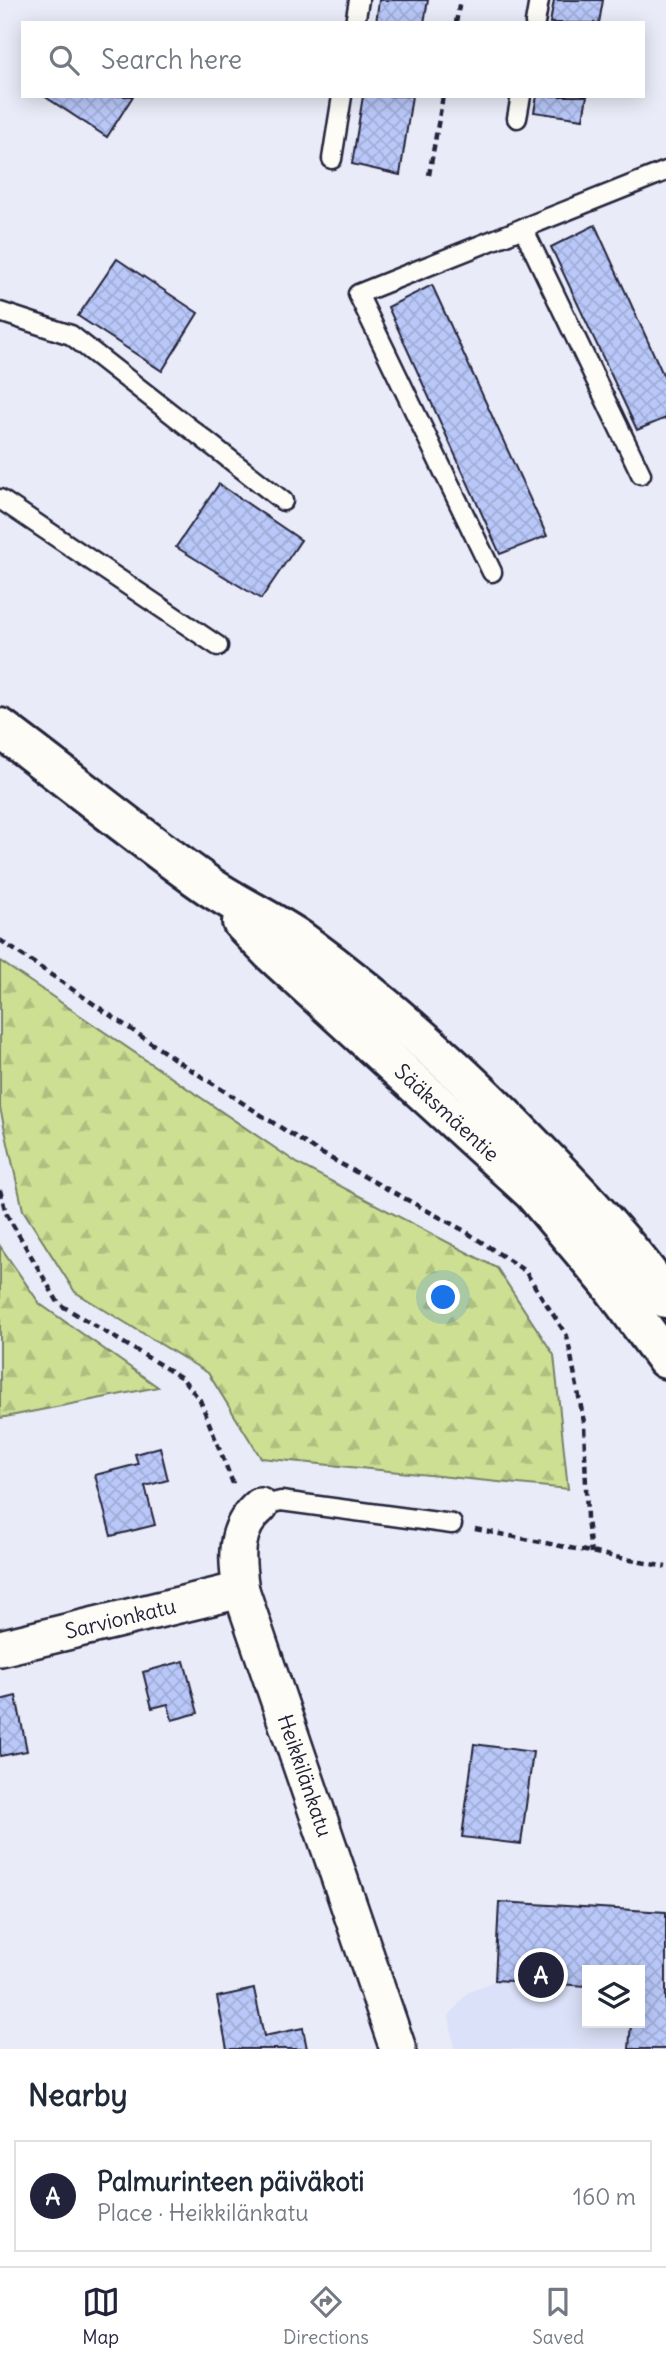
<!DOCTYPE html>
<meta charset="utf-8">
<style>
:root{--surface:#fff;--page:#f6f6f7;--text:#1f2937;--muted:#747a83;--line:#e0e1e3;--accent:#22223b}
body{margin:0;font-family:Delius,sans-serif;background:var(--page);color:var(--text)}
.controls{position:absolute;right:21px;bottom:21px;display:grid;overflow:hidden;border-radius:0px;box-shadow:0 4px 18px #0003}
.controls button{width:63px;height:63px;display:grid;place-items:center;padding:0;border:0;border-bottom:2px solid var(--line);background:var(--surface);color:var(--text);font:35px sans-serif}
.you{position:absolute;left:444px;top:1298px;width:24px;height:24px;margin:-18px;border:5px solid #fff;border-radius:50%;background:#1a73e8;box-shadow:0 0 0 10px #1a73e833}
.badge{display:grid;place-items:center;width:46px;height:46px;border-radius:50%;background:var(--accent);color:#fff;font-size:23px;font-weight:700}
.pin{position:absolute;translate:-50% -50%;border:4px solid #fff;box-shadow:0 2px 7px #0006}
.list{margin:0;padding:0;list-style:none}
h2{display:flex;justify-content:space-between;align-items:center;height:91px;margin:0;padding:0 28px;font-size:30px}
h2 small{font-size:23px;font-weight:400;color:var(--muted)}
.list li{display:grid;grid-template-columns:46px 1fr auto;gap:21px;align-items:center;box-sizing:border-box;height:112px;margin:0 14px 14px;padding:0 14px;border:2px solid var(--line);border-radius:0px}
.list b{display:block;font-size:26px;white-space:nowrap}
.list p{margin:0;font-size:23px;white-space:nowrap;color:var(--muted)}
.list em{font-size:23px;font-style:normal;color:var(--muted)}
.icon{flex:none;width:38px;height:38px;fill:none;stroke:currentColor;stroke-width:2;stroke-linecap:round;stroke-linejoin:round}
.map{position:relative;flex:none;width:666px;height:2049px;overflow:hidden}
.search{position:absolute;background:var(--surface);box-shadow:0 4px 18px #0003;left:21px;right:21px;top:21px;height:77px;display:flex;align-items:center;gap:18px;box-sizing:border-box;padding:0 24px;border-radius:0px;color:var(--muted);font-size:26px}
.sheet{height:217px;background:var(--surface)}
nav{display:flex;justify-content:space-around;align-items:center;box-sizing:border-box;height:98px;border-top:2px solid var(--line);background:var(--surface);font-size:19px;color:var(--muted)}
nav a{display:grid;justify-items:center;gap:4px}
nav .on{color:var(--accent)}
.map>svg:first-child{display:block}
.built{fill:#dbe1f8}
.forest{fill:url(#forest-firs);stroke:#778067;stroke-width:2}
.building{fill:url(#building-cross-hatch);stroke:#22223b;stroke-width:2}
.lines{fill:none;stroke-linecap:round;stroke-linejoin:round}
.service-casing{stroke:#22223b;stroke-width:23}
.minor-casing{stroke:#22223b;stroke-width:40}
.secondary-casing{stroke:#22223b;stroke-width:44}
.path{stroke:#22223b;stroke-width:4.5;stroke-dasharray:7 5;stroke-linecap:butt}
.service{stroke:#fdfcf7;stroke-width:18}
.minor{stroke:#fdfcf7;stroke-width:35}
.secondary{stroke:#fdfcf7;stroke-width:38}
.labels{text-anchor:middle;stroke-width:6;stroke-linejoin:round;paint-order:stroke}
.street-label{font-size:21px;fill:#22223b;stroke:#fdfcf7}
</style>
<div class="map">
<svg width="666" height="2049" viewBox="0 0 666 2049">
<defs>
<pattern id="forest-firs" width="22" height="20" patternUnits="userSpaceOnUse" patternTransform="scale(1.75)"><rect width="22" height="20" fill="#ccdf93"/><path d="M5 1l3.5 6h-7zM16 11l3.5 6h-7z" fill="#afbf80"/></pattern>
<pattern id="building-cross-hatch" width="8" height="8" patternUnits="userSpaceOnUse" patternTransform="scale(1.75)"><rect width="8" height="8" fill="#b9c8f9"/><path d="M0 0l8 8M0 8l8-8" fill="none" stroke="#9facd6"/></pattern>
</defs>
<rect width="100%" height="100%" fill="#e9ecf8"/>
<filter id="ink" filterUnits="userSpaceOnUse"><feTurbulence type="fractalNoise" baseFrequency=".0143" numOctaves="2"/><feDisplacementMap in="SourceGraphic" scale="14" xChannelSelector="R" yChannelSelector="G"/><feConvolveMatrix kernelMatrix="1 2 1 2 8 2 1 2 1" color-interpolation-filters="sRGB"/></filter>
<g filter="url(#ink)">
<!-- built -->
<polygon class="built" points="495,1980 587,1986 587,2023 631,2023 629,2049 454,2049 449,2016 467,1993"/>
<!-- forest -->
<g class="forest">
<polygon points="0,961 300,1165 497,1268 554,1355 568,1489 261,1458 208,1373 75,1292 23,1210 0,1108"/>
<polygon points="0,1246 40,1304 158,1387 0,1418"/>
</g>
<!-- building -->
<g class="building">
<polygon points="379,0 428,0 424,23 376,23"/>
<polygon points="554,0 603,0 599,23 550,23"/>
<polygon points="44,96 133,96 107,137"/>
<polygon points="363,96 412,96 400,175 352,164"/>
<polygon points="537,96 587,96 583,119 534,112"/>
<polygon points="595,225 666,381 666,418 637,430 551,247"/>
<polygon points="117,259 198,313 162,371 78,316"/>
<polygon points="432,285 547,536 500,554 388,307"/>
<polygon points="219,484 301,540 261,599 176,547"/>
<polygon points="160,1447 168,1480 145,1486 155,1525 111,1536 95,1475 138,1464 135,1454"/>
<polygon points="184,1661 198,1713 172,1720 168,1704 152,1708 143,1672"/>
<polygon points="16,1696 27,1751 0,1756 0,1700"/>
<polygon points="474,1744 533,1752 521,1844 462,1837"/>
<polygon points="499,1902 666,1912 666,2049 629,2049 631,2023 640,2023 640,1970 587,1970 587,1986 495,1980"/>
<polygon points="254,1989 264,2036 303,2028 307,2049 227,2049 217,1997"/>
</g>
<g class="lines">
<defs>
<g id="service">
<polyline points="355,23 359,0"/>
<polyline points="535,23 539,0"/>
<polyline points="517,118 521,96"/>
<polyline points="332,159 342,96"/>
<polyline points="523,228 641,474"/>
<polyline points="0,312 71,335 283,501"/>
<polyline points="0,499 218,646"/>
<polyline points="492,572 358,294 666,171"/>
<polyline points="260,1506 281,1501 452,1524"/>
</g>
<g id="minor">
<path id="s1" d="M260 1506C233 1529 236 1559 241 1590L398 2049"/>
<path id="s2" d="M0 1648 241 1590"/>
</g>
<g id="secondary">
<path d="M0 728C69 779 136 835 206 884 236 905 271 920 301 941 387 1004 465 1075 538 1151 584 1198 628 1245 666 1298"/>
<path id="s3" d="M242 922 271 952 533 1192 609 1282 666 1359"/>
</g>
</defs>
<!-- service casing -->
<use href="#service" class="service-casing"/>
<!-- minor casing -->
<use href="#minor" class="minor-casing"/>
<!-- secondary casing -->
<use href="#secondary" class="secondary-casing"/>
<!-- path -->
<g class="path">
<polyline points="456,23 460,0"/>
<polyline points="429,175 443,96"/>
<polyline points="0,940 179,1062 317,1151 465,1231 525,1271 567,1336 584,1422 587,1519 591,1553"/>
<polyline points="0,1190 6,1213 59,1304 182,1378 200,1400 234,1486"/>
<polyline points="475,1529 666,1567"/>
</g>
<!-- service -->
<use href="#service" class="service"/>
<!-- minor -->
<use href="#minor" class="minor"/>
<!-- secondary -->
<use href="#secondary" class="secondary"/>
</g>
</g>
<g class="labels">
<!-- street labels -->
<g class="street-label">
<text dy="7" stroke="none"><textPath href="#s3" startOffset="280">Sääksmäentie</textPath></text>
<text dy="7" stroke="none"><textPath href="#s2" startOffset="124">Sarvionkatu</textPath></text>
<text dy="7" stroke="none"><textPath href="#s1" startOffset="287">Heikkilänkatu</textPath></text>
</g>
</g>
</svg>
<div class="controls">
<button><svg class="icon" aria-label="layers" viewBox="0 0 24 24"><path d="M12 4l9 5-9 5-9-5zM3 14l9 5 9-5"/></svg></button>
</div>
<div class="you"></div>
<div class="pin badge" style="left:541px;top:1975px">A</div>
<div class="search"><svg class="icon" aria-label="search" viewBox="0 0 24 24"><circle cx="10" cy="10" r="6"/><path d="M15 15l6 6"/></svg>Search here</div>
</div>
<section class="sheet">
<h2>Nearby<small></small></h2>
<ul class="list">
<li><span class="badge">A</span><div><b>Palmurinteen päiväkoti</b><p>Place · Heikkilänkatu</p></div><em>160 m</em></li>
</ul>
</section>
<nav>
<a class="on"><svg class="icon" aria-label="map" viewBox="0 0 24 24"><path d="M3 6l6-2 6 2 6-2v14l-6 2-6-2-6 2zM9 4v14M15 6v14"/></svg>Map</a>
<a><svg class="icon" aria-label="directions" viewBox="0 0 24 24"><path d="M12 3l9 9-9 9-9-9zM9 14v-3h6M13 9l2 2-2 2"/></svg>Directions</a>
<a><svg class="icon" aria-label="saved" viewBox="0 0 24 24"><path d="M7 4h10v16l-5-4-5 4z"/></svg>Saved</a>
</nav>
